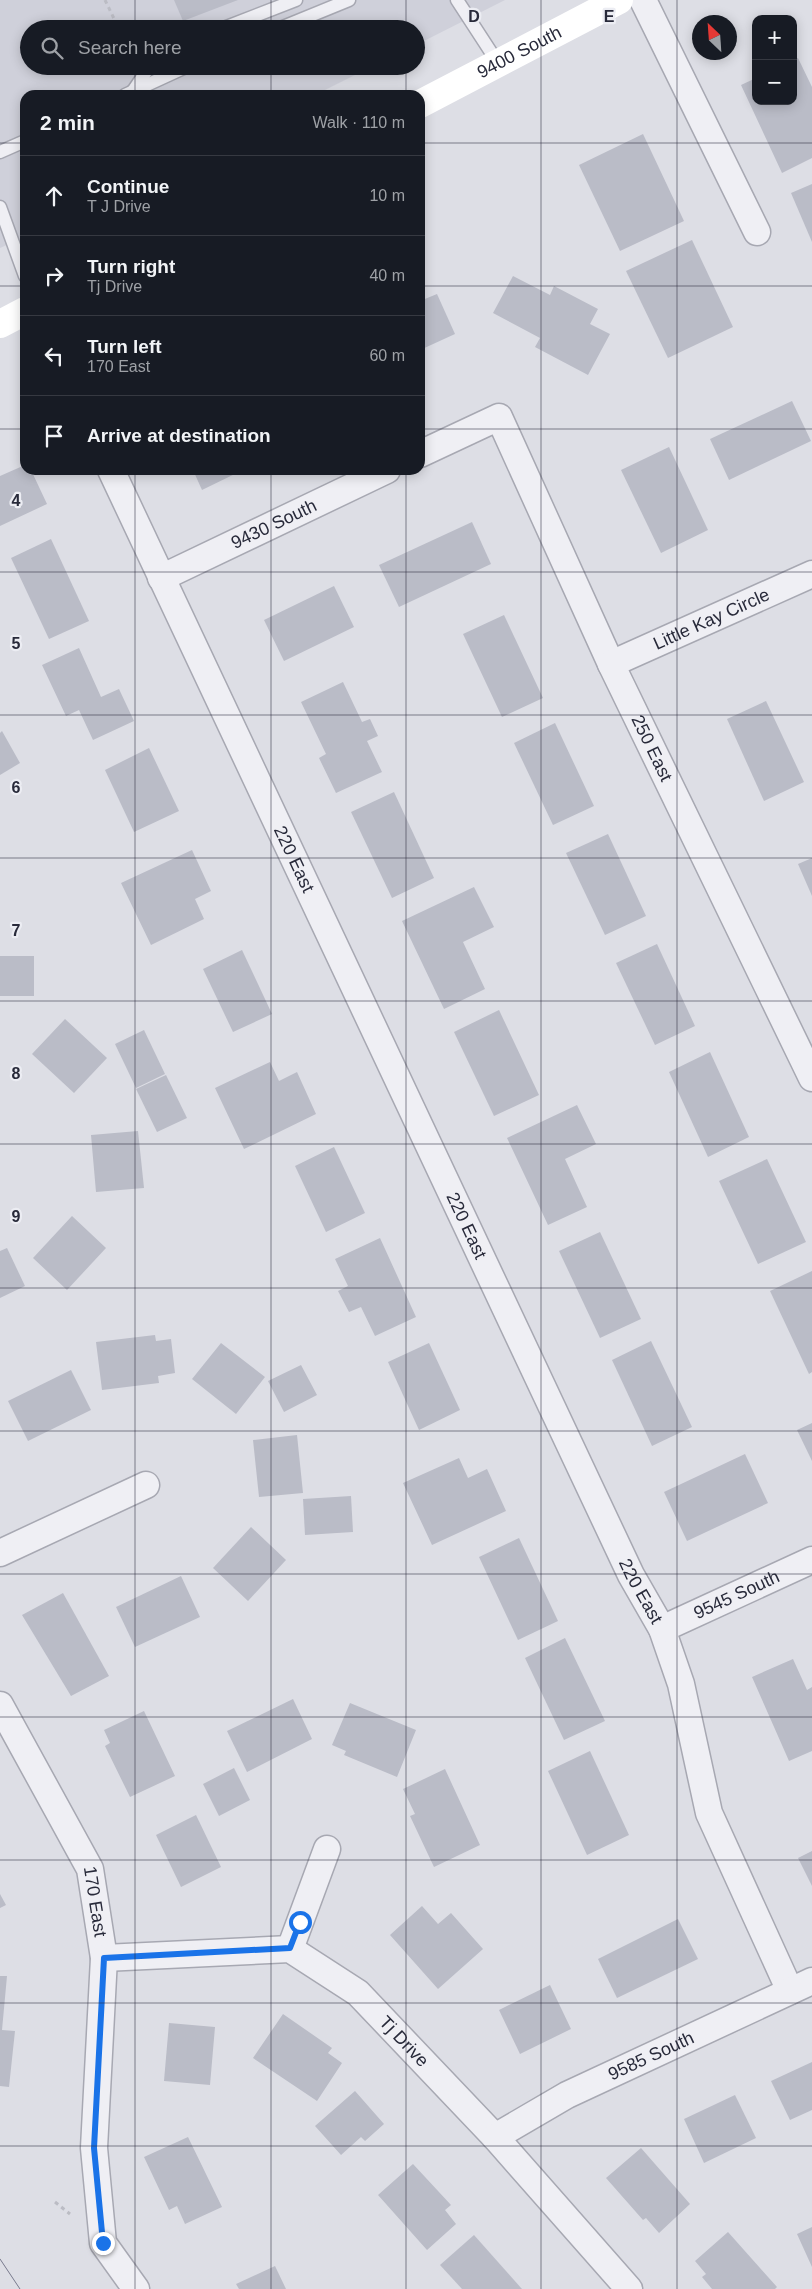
<!DOCTYPE html>
<meta charset="utf-8">
<style>
:root{--surface:#171b24;--page:#242831;--text:#f1f3f6;--muted:#9ea1a6;--line:#363941}
body{margin:0;font-family:Arial,sans-serif;background:var(--page);color:var(--text)}
.controls{position:absolute;right:15px;top:15px;display:grid;overflow:hidden;border-radius:10px;box-shadow:0 2px 12px #0003}
.controls button{width:45px;height:45px;display:grid;place-items:center;padding:0;border:0;border-bottom:1px solid var(--line);background:var(--surface);color:var(--text);font:25px sans-serif}
.compass{position:absolute;left:692px;top:15px;width:45px;height:45px;border-radius:50%;background:var(--surface);box-shadow:0 2px 12px #0003;rotate:335deg}
.stop{position:absolute;width:15px;height:15px;margin:-11px;border:4px solid #1a73e8;border-radius:50%;background:#fff}
.stop.end{background:#1a73e8;border-color:#fff;box-shadow:0 1px 5px #0008}
.list{margin:0;padding:0;list-style:none}
h2{display:flex;justify-content:space-between;align-items:center;height:65px;margin:0;padding:0 20px;font-size:21px}
h2 small{font-size:16px;font-weight:400;color:var(--muted)}
.list li{display:grid;grid-template-columns:32px 1fr auto;gap:15px;align-items:center;box-sizing:border-box;height:80px;padding:0 20px;border-top:1px solid var(--line)}
.list b{display:block;font-size:19px;white-space:nowrap}
.list p{margin:0;font-size:16px;white-space:nowrap;color:var(--muted)}
.list em{font-size:16px;font-style:normal;color:var(--muted)}
.icon{flex:none;width:28px;height:28px;fill:none;stroke:currentColor;stroke-width:2;stroke-linecap:round;stroke-linejoin:round}
.map{position:relative;flex:none;width:812px;height:2289px;overflow:hidden}
.search{position:absolute;background:var(--surface);box-shadow:0 2px 12px #0003;left:20px;top:20px;width:405px;height:55px;display:flex;align-items:center;gap:12px;box-sizing:border-box;padding:0 18px;border-radius:28px;color:var(--muted);font-size:19px}
.panel{position:absolute;background:var(--surface);box-shadow:0 2px 12px #0003;left:20px;top:90px;width:405px;height:385px;border-radius:15px}
.map>svg:first-child{display:block}
.built{fill:#cfd0da}
.building{fill:#babcc7}
.lines{fill:none;stroke-linecap:round;stroke-linejoin:round}
.lane-casing{stroke:#a7a8b2;stroke-width:15}
.street-casing{stroke:#a7a8b2;stroke-width:29}
.path{stroke:#bbbcc4;stroke-width:3;stroke-dasharray:4 4;stroke-linecap:butt}
.lane{stroke:#efeff4;stroke-width:12}
.street{stroke:#efeff4;stroke-width:26}
.secondary{stroke:#fff;stroke-width:28}
.tram{stroke:#787a8d;stroke-width:1}
.route{stroke:#1a73e8;stroke-width:6}
.grid{fill:none;stroke:#282a3a;stroke-width:1;stroke-opacity:0.55}
.labels{text-anchor:middle;stroke-width:4.5;stroke-linejoin:round;paint-order:stroke}
.street-label{font-size:18px;fill:#282a3a;stroke:#ecedf3}
.grid-label{font-size:16px;text-anchor:middle;font-weight:bold;fill:#282a3a;stroke:#ecedf3;stroke-width:4.5;stroke-linejoin:round;paint-order:stroke}
</style>
<div class="map">
<svg width="812" height="2289" viewBox="0 0 812 2289">
<rect width="100%" height="100%" fill="#dddee5"/>
<!-- built -->
<polygon class="built" points="0,0 505,0 416,45 416,29 29,29 29,66 373,66 315,95 25,95 25,237 0,248"/>
<!-- building -->
<g class="building">
<polygon points="174,0 238,0 183,21"/>
<polygon points="798,58 812,87 812,158 782,173 741,85 756,78 756,101 793,101 793,60"/>
<polygon points="643,134 684,221 620,251 579,165"/>
<polygon points="812,184 812,242 791,193"/>
<polygon points="692,240 733,327 668,358 626,271"/>
<polygon points="513,276 550,295 554,286 598,309 590,324 610,334 588,375 535,347 540,338 493,313"/>
<polygon points="437,294 455,334 420,350 420,301"/>
<polygon points="792,401 811,441 729,480 710,439"/>
<polygon points="669,447 708,530 661,553 621,470"/>
<polygon points="25,465 25,470 31,470 47,504 0,526 0,476"/>
<polygon points="193,470 243,470 202,490"/>
<polygon points="472,522 491,564 399,607 379,565"/>
<polygon points="51,539 89,621 49,639 11,558"/>
<polygon points="334,586 354,627 284,661 264,620"/>
<polygon points="504,615 543,698 502,717 463,634"/>
<polygon points="79,648 101,697 119,689 134,721 93,740 79,710 66,716 42,665"/>
<polygon points="343,682 362,722 370,719 378,736 367,741 382,772 336,793 319,758 326,754 301,702"/>
<polygon points="766,701 804,782 764,801 727,719"/>
<polygon points="555,723 594,806 553,825 514,743"/>
<polygon points="2,731 20,763 0,775 0,733"/>
<polygon points="149,748 179,811 134,832 105,770"/>
<polygon points="394,792 434,878 392,898 351,812"/>
<polygon points="608,834 646,916 605,935 566,853"/>
<polygon points="192,850 211,891 195,899 204,919 151,945 121,883"/>
<polygon points="812,858 812,896 798,864"/>
<polygon points="474,887 494,927 463,942 485,989 444,1009 402,921"/>
<polygon points="657,944 695,1026 655,1045 616,963"/>
<polygon points="242,950 272,1014 233,1032 203,969"/>
<rect x="0" y="956" width="34" height="40"/>
<polygon points="499,1010 539,1095 494,1116 454,1032"/>
<polygon points="65,1019 107,1058 74,1093 32,1054"/>
<polygon points="144,1030 165,1074 136,1088 115,1044"/>
<polygon points="710,1052 749,1137 708,1157 669,1072"/>
<polygon points="270,1062 279,1081 297,1072 316,1114 244,1149 215,1088"/>
<polygon points="166,1075 187,1118 157,1132 136,1089"/>
<polygon points="577,1105 596,1144 565,1159 587,1207 548,1225 507,1138"/>
<polygon points="138,1131 144,1188 96,1192 91,1135"/>
<polygon points="334,1147 365,1213 326,1232 295,1166"/>
<polygon points="767,1159 806,1242 758,1264 719,1181"/>
<polygon points="72,1216 106,1248 67,1290 33,1258"/>
<polygon points="600,1232 641,1319 600,1338 559,1251"/>
<polygon points="380,1238 416,1317 375,1336 361,1307 349,1312 338,1291 348,1286 335,1259"/>
<polygon points="7,1248 25,1286 0,1298 0,1251"/>
<polygon points="812,1271 812,1372 809,1374 770,1291"/>
<polygon points="155,1335 156,1341 171,1339 175,1373 158,1376 159,1383 102,1390 96,1342"/>
<polygon points="651,1341 692,1427 652,1446 612,1360"/>
<polygon points="221,1343 265,1377 236,1414 192,1379"/>
<polygon points="429,1343 460,1410 419,1430 388,1362"/>
<polygon points="301,1365 317,1395 284,1412 268,1381"/>
<polygon points="71,1370 91,1410 28,1441 8,1401"/>
<polygon points="812,1423 812,1461 797,1430"/>
<polygon points="297,1435 303,1493 259,1497 253,1440"/>
<polygon points="745,1454 768,1503 687,1541 664,1492"/>
<polygon points="459,1458 468,1478 487,1469 506,1511 432,1545 403,1483"/>
<polygon points="351,1496 353,1532 305,1535 303,1499"/>
<polygon points="251,1527 286,1560 248,1601 213,1568"/>
<polygon points="519,1538 558,1621 518,1640 479,1557"/>
<polygon points="181,1576 200,1617 135,1647 116,1607"/>
<polygon points="63,1593 109,1676 71,1696 22,1615"/>
<polygon points="565,1638 605,1721 564,1740 525,1658"/>
<polygon points="793,1659 807,1690 812,1687 812,1751 789,1761 752,1677"/>
<polygon points="293,1699 312,1739 247,1772 227,1731"/>
<polygon points="350,1703 416,1730 397,1777 344,1755 346,1751 332,1745"/>
<polygon points="144,1711 175,1776 130,1797 105,1746 110,1743 104,1730"/>
<polygon points="590,1751 629,1835 587,1855 548,1771"/>
<polygon points="234,1768 250,1800 219,1816 203,1784"/>
<polygon points="445,1769 480,1845 434,1867 410,1816 415,1814 403,1789"/>
<polygon points="196,1815 221,1867 181,1887 156,1835"/>
<polygon points="812,1851 812,1886 798,1858"/>
<polygon points="0,1894 6,1905 0,1908"/>
<polygon points="422,1906 438,1924 451,1913 483,1949 438,1989 390,1935"/>
<polygon points="678,1919 698,1959 617,1998 598,1959"/>
<polygon points="0,1976 7,1976 2,2030 15,2031 9,2087 0,2086"/>
<polygon points="550,1985 571,2029 520,2054 499,2010"/>
<polygon points="283,2014 332,2048 328,2053 342,2063 317,2101 253,2058"/>
<polygon points="169,2023 215,2027 210,2085 164,2081"/>
<polygon points="812,2062 812,2110 790,2120 771,2081"/>
<polygon points="355,2091 384,2124 365,2141 361,2137 341,2155 315,2126"/>
<polygon points="735,2095 756,2138 704,2163 684,2119"/>
<polygon points="188,2137 222,2207 185,2224 177,2206 169,2210 144,2157"/>
<polygon points="641,2148 690,2204 659,2233 646,2218 643,2220 606,2178"/>
<polygon points="413,2164 451,2205 445,2210 456,2224 427,2250 378,2195"/>
<polygon points="812,2227 812,2267 797,2234"/>
<polygon points="728,2232 777,2287 775,2289 712,2289 702,2277 706,2274 695,2261"/>
<polygon points="474,2235 522,2289 462,2289 440,2265"/>
<polygon points="275,2266 286,2289 239,2289 236,2284"/>
</g>
<g class="lines">
<defs>
<g id="lane">
<polyline points="457,0 498,63"/>
<polyline points="221,29 296,0"/>
<polyline points="278,29 349,0"/>
<polyline points="133,91 150,66"/>
<polyline points="125,95 188,66"/>
<polyline points="0,152 25,141"/>
<polyline points="0,207 25,276"/>
</g>
<g id="street">
<polyline points="643,0 757,232"/>
<path id="s1" d="M420 454 499 417 611 664 812 1078"/>
<path id="s2" d="M111 470 631 1575 662 1629 681 1684 709 1813 790 1991"/>
<path id="s3" d="M161 578 387 470"/>
<path id="s4" d="M611 664 812 574"/>
<polyline points="0,1553 146,1485"/>
<path id="s5" d="M662 1629 812 1560"/>
<path id="s6" d="M0 1705 90 1869 104 1958 94 2148 103 2243 136 2289"/>
<polyline points="290,1949 327,1849"/>
<path id="s7" d="M104 1958 290 1949 358 1993 495 2137 629 2289"/>
<path id="s8" d="M495 2137 567 2095 812 1981"/>
</g>
</defs>
<!-- lane casing -->
<use href="#lane" class="lane-casing"/>
<!-- street casing -->
<use href="#street" class="street-casing"/>
<!-- path -->
<g class="path">
<polyline points="105,0 119,29"/>
<polyline points="188,29 198,25"/>
<polyline points="55,2202 70,2214"/>
</g>
<!-- lane -->
<use href="#lane" class="lane"/>
<!-- street -->
<use href="#street" class="street"/>
<!-- secondary -->
<g class="secondary">
<path id="s9" d="M420 104 619 0"/>
<polyline points="0,324 25,311"/>
</g>
<!-- tram -->
<polyline class="tram" points="0,2259 20,2289"/>
</g>
<g class="lines">
<!-- route -->
<polyline class="route" points="103,2243 94,2148 104,1958 290,1948 300,1922"/>
</g>
<!-- grid -->
<path class="grid" d="M135 0V29M271 0V29M406 0V29M541 0V2289M677 0V2289M135 66V95M271 66V95M406 66V95M0 143H25M420 143H812M0 286H25M420 286H812M0 429H25M420 429H812M135 470V2289M271 470V2289M406 470V2289M0 572H812M0 715H812M0 858H812M0 1001H812M0 1144H812M0 1288H812M0 1431H812M0 1574H812M0 1717H812M0 1860H812M0 2003H812M0 2146H812"/>
<g class="labels">
<!-- street labels -->
<g class="street-label">
<text dy="6" stroke="none"><textPath href="#s9" startOffset="112">9400 South</textPath></text>
<text dy="6" stroke="none"><textPath href="#s3" startOffset="125">9430 South</textPath></text>
<text dy="6" stroke="none"><textPath href="#s4" startOffset="110">Little Kay Circle</textPath></text>
<text dy="6" stroke="none"><textPath href="#s1" startOffset="452">250 East</textPath></text>
<text dy="6" stroke="none"><textPath href="#s2" startOffset="430">220 East</textPath></text>
<text dy="6" stroke="none"><textPath href="#s2" startOffset="835">220 East</textPath></text>
<text dy="6" stroke="none"><textPath href="#s2" startOffset="1240">220 East</textPath></text>
<text dy="6" stroke="none"><textPath href="#s5" startOffset="82">9545 South</textPath></text>
<text dy="6" stroke="none"><textPath href="#s6" startOffset="220">170 East</textPath></text>
<text dy="6" stroke="none"><textPath href="#s7" startOffset="334">Tj Drive</textPath></text>
<text dy="6" stroke="none"><textPath href="#s8" startOffset="176">9585 South</textPath></text>
</g>
</g>
<g class="grid-label">
<text x="474" y="22">D</text>
<text x="609" y="22">E</text>
<text x="16" y="506">4</text>
<text x="16" y="649">5</text>
<text x="16" y="793">6</text>
<text x="16" y="936">7</text>
<text x="16" y="1079">8</text>
<text x="16" y="1222">9</text>
</g>
</svg>
<div class="controls">
<button>+</button>
<button>−</button>
</div>
<svg class="compass" viewBox="-18 -18 36 36"><path d="M0-13l5 13h-10z" fill="#e53935"/><path d="M0 13l5-13h-10z" fill="#9ea1a6"/></svg>
<div class="stop" style="left:300px;top:1922px"></div>
<div class="stop end" style="left:103px;top:2243px"></div>
<div class="search"><svg class="icon" aria-label="search" viewBox="0 0 24 24"><circle cx="10" cy="10" r="6"/><path d="M15 15l6 6"/></svg>Search here</div>
<section class="panel">
<h2>2 min<small>Walk · 110 m</small></h2>
<ul class="list">
<li><svg class="icon" aria-label="ahead" viewBox="0 0 24 24"><path d="M12 20V5M6 11l6-6 6 6"/></svg><div><b>Continue</b><p>T J Drive</p></div><em>10 m</em></li>
<li><svg class="icon" aria-label="right" viewBox="0 0 24 24"><path d="M7 20v-9h11M14 6l5 5-5 5"/></svg><div><b>Turn right</b><p>Tj Drive</p></div><em>40 m</em></li>
<li><svg class="icon" aria-label="left" viewBox="0 0 24 24"><path d="M17 20v-9H6M10 6l-5 5 5 5"/></svg><div><b>Turn left</b><p>170 East</p></div><em>60 m</em></li>
<li><svg class="icon" aria-label="arrive" viewBox="0 0 24 24"><path d="M6 21V4h12l-3 4 3 4H6"/></svg><div><b>Arrive at destination</b></div></li>
</ul>
</section>
</div>
